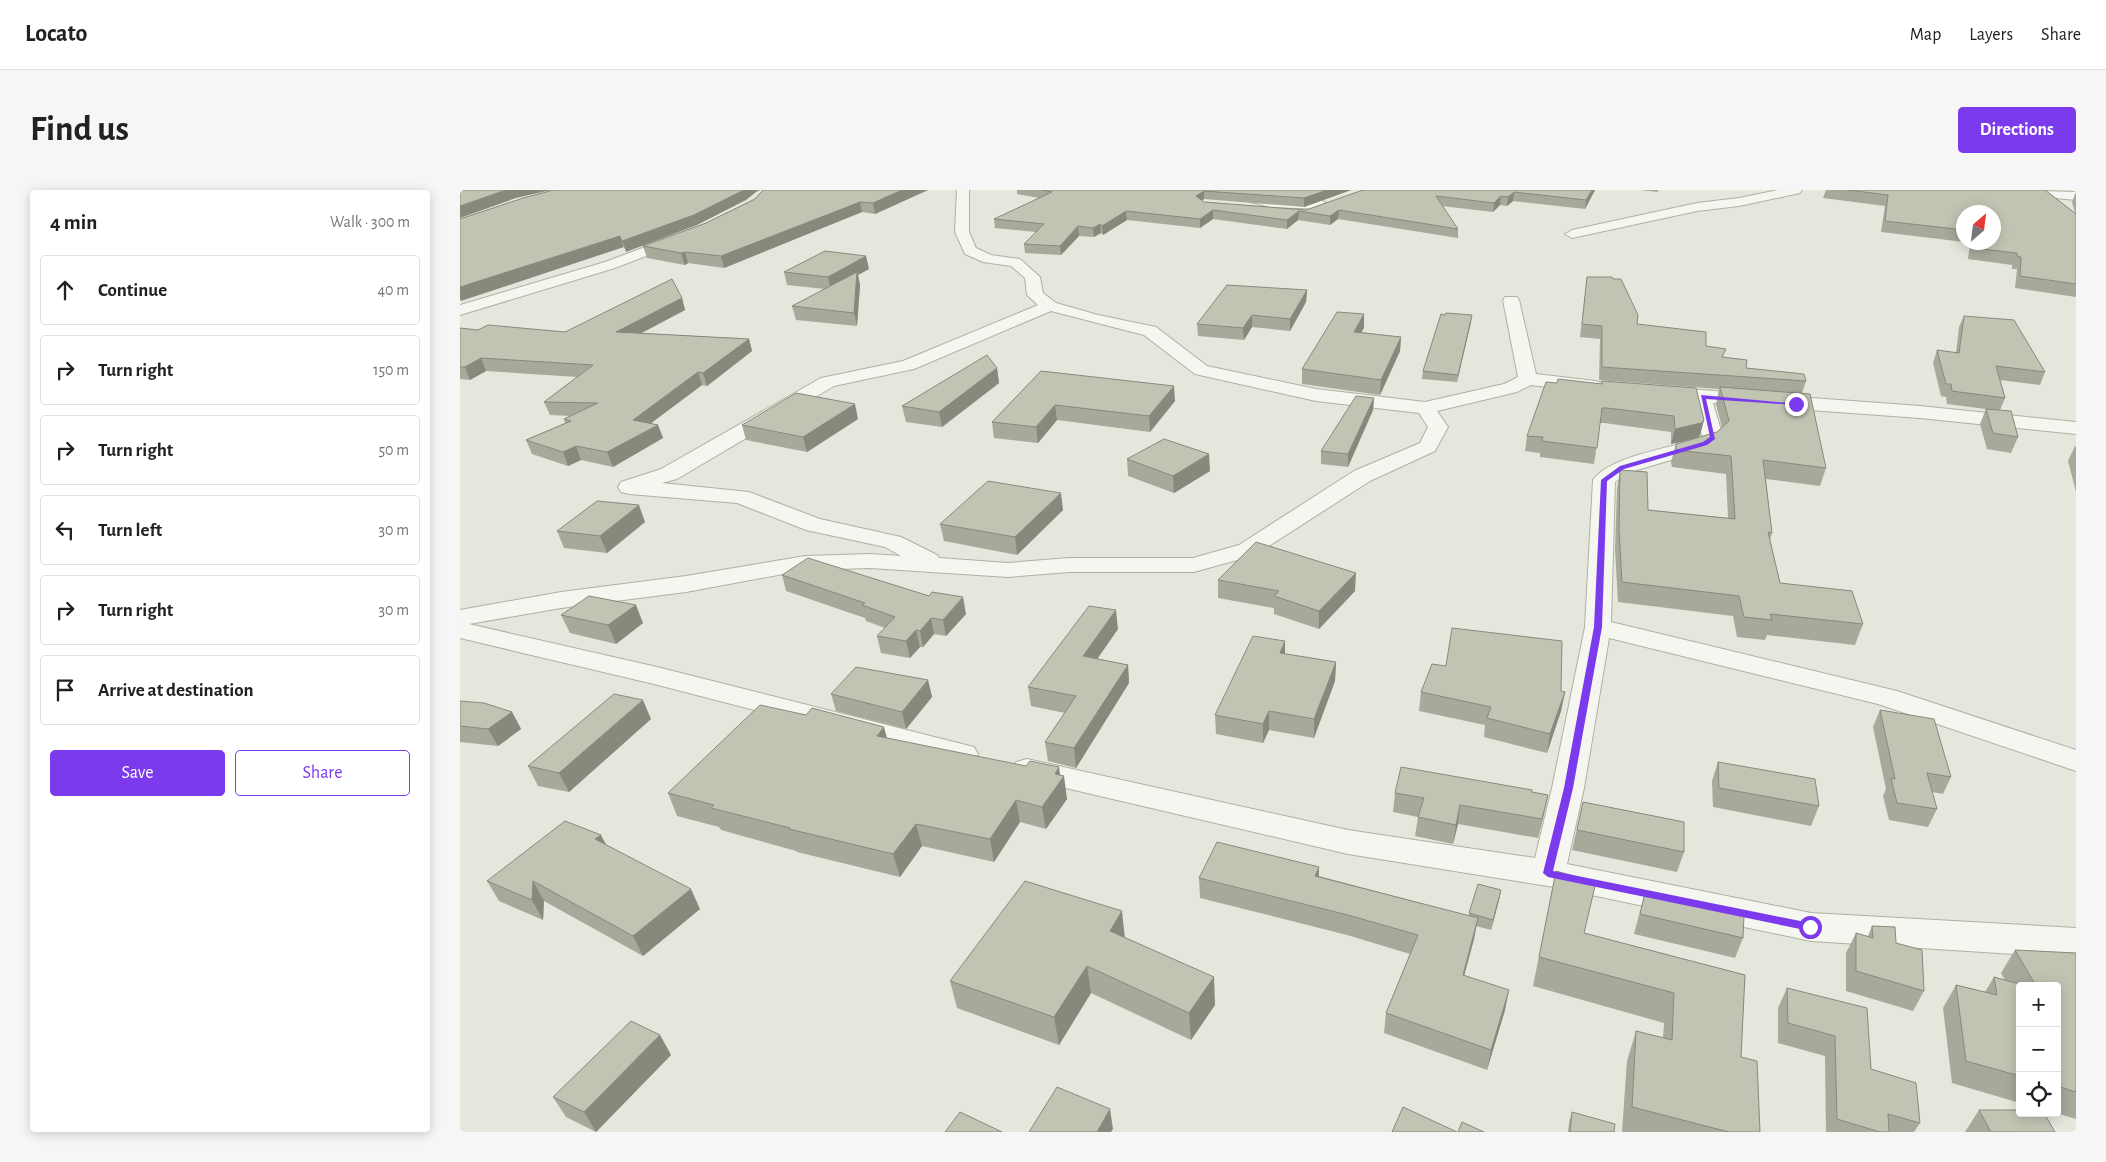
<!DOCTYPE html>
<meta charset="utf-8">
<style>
:root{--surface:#fff;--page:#f6f6f6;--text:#202124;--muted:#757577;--line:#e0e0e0;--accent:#7c3aed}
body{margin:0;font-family:"Alegreya Sans",sans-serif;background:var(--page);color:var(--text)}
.controls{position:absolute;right:15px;bottom:15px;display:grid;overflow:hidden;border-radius:5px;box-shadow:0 2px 12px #0003}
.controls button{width:45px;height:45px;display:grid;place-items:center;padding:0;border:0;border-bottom:1px solid var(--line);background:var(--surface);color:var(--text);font:25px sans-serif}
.compass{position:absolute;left:1496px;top:15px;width:45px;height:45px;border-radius:50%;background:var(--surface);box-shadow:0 2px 12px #0003;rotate:28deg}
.stop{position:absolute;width:15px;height:15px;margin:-11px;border:4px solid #7c3aed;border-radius:50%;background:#fff}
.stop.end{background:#7c3aed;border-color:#fff;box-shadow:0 1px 5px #0008}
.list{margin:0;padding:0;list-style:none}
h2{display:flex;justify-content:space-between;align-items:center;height:65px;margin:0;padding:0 20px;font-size:21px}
h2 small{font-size:16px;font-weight:400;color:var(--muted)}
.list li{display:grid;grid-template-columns:32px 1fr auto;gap:15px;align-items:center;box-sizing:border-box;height:70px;margin:0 10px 10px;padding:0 10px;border:1px solid var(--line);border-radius:5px}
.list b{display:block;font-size:19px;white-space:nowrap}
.list em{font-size:16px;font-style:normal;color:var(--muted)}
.actions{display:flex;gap:10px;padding:15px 20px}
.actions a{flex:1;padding:11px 0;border:1px solid var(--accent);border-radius:5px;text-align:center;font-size:18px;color:var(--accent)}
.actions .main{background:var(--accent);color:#fff}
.icon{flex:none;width:28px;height:28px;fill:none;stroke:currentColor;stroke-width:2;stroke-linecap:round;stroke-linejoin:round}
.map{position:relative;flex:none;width:1616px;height:942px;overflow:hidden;border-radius:5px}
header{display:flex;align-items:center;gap:30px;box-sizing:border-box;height:70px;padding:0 25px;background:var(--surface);border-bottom:1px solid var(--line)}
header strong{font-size:24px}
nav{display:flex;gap:28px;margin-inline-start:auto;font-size:18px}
.intro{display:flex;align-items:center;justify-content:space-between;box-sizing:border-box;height:120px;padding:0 30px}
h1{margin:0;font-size:35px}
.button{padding:12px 22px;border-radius:5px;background:var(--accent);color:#fff;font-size:18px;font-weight:700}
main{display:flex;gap:30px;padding:0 30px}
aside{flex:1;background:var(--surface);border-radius:5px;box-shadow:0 2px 12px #0003}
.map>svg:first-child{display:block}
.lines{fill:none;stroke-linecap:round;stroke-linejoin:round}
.minor-casing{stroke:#afb1a1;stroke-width:2}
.minor{fill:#f4f6ef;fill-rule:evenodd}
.wall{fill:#a7a99a}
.shaded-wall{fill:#88897d}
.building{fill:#c2c4b3;stroke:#88897d}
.route{fill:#7c3aed}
</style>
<header>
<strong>Locato</strong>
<nav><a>Map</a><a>Layers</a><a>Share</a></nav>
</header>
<div class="intro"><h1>Find us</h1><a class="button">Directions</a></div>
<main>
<aside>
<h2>4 min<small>Walk · 300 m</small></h2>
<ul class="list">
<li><svg class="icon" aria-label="ahead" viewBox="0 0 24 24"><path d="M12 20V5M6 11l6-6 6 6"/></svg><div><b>Continue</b></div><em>40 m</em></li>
<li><svg class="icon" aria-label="right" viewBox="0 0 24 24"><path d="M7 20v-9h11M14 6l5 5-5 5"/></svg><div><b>Turn right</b></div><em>150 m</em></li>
<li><svg class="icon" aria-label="right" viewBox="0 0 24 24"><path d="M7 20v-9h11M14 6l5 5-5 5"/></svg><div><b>Turn right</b></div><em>50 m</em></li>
<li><svg class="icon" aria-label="left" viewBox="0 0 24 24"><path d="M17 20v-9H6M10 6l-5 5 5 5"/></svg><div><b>Turn left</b></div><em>30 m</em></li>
<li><svg class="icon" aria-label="right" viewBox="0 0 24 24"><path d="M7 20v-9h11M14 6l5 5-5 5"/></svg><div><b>Turn right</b></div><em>30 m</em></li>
<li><svg class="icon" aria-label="arrive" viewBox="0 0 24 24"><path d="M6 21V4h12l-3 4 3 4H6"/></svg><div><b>Arrive at destination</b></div></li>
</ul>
<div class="actions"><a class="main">Save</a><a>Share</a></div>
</aside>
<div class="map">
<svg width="1616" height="942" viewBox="0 0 1616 942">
<rect width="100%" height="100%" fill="#e6e7dc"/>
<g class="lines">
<defs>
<g id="minor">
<path d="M497 0H509V42L516 58 531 65 560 69 580 87 583 103 596 113 638 125 696 137 747 176 856 199 965 212 1044 194 1058 187 1043 110 1045 107H1057L1059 110 1076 184 1135 191 1142 193 1144 197 1142 201 1135 203 1071 195 1057 202 977 221 988 237 975 261 910 291 795 365 734 382H609L548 387 410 378 345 380 226 402 101 418 9 434 197 477 514 557 518 564 514 571 503 574 194 494 0 448V420L101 402 226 386 345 366 410 364 441 366 425 357 346 340 277 313 169 304 161 302 158 297 161 292 201 279 361 188 443 171 578 115 567 105 565 88 551 76 523 72 505 64 495 42ZM591 121 684 145 735 184 856 211 959 223 968 237 960 253 894 281 779 355 733 368H609L548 373 479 368 477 365 441 347 360 329 289 302 202 293 217 289 374 196 454 179Z"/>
<polygon points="779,0 792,0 789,4 810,9 863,11 869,15 863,19 810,17 777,8 775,5"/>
<polygon points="1318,0 1342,0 1340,3 1279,16 1237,21 1112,48 1105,44 1112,40 1237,13 1279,8"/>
<polygon points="1547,0 1616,2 1616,10 1553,4"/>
<polygon points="220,44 225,45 227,48 225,51 155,78 0,125 0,115 145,72"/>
<path d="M1200 197 1460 216 1616 232V244L1460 228 1253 213 1263 247 1252 258 1170 282 1155 292 1151 432 1437 501 1616 560V581L1418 514 1149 448 1124 598 1107 674 1351 723 1616 738V768L1351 751 1088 696 888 664 567 589 556 586 552 579 556 572 567 569 888 640 1075 668 1092 598 1125 437 1133 290C1149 267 1210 257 1238 250L1242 246 1234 211 1193 207 1191 203 1193 199Z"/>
</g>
</defs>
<!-- minor casing -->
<use href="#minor" class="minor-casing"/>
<!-- minor -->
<use href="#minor" class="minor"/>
</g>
<!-- wall -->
<g class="wall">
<polygon points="303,0 468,0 415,24 402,22 264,78 228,73 225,75 187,68 183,56 246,33 295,9"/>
<polygon points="557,0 891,0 844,17 744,9 742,11 744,12 846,20 903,0 1135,0 1125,19 1053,11 1047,16 1040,15 1033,22 982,16 998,39 998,48 878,29 870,35 838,30 827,39 753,29 740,38 667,30 643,45 641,43 634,47 619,46 601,65 565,63 564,54 576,42 535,38 534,29 579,8 557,4"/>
<polygon points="1181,0 1199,0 1197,2"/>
<polygon points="1366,0 1585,0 1615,23 1612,12 1616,2 1616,107 1555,98 1557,79 1552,79 1552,75 1508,69 1510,53 1507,52 1534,52 1504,22 1504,52 1421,42 1425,16 1363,8"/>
<polygon points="409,79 398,85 400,95 397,136 336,130 332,116 365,99 327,95 324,82"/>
<polygon points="1127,87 1177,134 1246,156 1264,167 1286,178 1346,191 1342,203 1366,278 1360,296 1306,289 1312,343 1310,350 1320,393 1403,434 1395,455 1307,445 1305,450 1277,447 1273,426 1158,412 1155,360 1157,298 1160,280 1188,320 1268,328 1266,284 1212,277 1211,272 1216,254 1230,250 1211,254 1211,242 1144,233 1140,233 1134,274 1080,267 1080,263 1065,261 1067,246 1097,193 1141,194 1142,191 1244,230 1240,245 1238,248 1257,242 1262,238 1256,214 1259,199 1139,190 1140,149 1120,147"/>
<polygon points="847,100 846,112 830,141 792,137 784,150 738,146 737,134"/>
<polygon points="222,108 225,120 181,143 289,149 292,161 247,196 242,195 191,233 198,235 203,248 153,277 121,270 108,276 72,264 66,250 105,233 104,229 111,226 90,225 84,212 117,187 26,181 10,190 0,189 0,138 18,140 105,142"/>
<polygon points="904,124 904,138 901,142 941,147 940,161 920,205 842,194 842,179"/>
<polygon points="1504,126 1585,182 1580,195 1540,190 1545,208 1540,220 1558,247 1551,263 1527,259 1520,234 1526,219 1487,214 1486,207 1481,206 1473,173 1477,160 1496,163 1499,137"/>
<polygon points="1011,132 997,192 962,189 963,181"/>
<polygon points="537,178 539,193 482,237 446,232 442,216"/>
<polygon points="581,181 715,211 690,242 597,230 578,253 534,248 532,232"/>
<polygon points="914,208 913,220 888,277 861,274 861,261"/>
<polygon points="398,229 347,262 286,250 282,235"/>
<polygon points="1615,256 1616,256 1616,302 1608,271"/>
<polygon points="667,269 750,281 714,303 668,286"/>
<polygon points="603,320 557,365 484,351 480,334"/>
<polygon points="185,332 147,363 104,358 97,341"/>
<polygon points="322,385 506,424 486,446 474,444 463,457 460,457 450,468 421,463 417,446 425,438 406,431 405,428 326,401"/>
<polygon points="758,390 895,401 859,439 814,424 814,418 758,408"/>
<polygon points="101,425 183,433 156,454 110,443"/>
<polygon points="658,439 637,469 668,475 669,493 616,578 588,571 585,552 605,523 571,516 568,497"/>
<polygon points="825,464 876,472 875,491 854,548 809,540 803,553 756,544 755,525"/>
<polygon points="468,490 472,507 446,539 376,521 371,504"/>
<polygon points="1101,501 1105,502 1101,521 1087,563 1024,547 1025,535 959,521 961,502"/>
<polygon points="0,511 52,522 61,539 38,556 0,552"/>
<polygon points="1420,520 1491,587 1483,604 1472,602 1477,619 1468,637 1429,630 1423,606 1426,599 1413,537"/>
<polygon points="191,529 109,602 78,596 68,576"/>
<polygon points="427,548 600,585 607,609 586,639 560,632 534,672 462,656 440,687 337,662 336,661 261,640 259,637 217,626 208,603"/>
<polygon points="1258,572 1359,616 1351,636 1253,617 1252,591"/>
<polygon points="1072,602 1088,605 1078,648 998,634 993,654 955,646 958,627 933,622 935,603"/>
<polygon points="1123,612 1224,662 1217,682 1112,660"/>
<polygon points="146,655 240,719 183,766 84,711 83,730 39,711 27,691"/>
<polygon points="859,677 859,686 1009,726 1009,723 1041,700 1039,710 1031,740 1016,736 1014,749 1004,785 1045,820 1027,880 924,843 926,823 950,764 887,745 740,708 739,688"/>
<polygon points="1096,681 1124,743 1285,785 1281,867 1300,942 1162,942 1167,871 1176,841 1203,848 1204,833 1073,796"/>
<polygon points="1185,703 1283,748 1275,768 1174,744"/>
<polygon points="1412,736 1436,753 1464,801 1453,821 1386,801 1386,763 1396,743 1408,746"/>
<polygon points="665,748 755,815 731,850 631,803 599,855 497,818 490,791"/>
<polygon points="1555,760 1616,763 1616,929 1596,923 1597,923 1597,796 1560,796 1560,913 1492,893 1483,818 1496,795 1525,802 1534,787 1545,790 1541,783"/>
<polygon points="1327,798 1411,879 1460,933 1454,942 1366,942 1365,866 1318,853 1318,818"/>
<polygon points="200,845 211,865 136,942 106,927 93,907"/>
<polygon points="1519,920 1595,942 1505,942"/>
<polygon points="1112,922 1154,942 1108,942 1109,933"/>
</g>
<!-- shaded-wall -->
<g class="shaded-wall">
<polygon points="46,0 91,0 56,8 0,28 0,16"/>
<polygon points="284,0 300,0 296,2 286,10 237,35 166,62 162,51"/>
<polygon points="442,0 468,0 415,24 413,13"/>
<polygon points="867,0 891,0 844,17 844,8"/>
<polygon points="1132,0 1135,0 1125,19 1126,10"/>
<polygon points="744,1 744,9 736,14 736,6"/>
<polygon points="1054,2 1053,11 1047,16 1048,7"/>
<polygon points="1041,6 1040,15 1033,22 1034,13"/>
<polygon points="400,12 402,22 264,78 261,66"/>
<polygon points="753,20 753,29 740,38 740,29"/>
<polygon points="879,20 878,29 870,35 870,26"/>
<polygon points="666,21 667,30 643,45 642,36"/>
<polygon points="839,21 838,30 827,39 827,30"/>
<polygon points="640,34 641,43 634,47 633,38"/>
<polygon points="618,36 619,46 601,65 600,56"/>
<polygon points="160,46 164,57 1,111 0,109 0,97"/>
<polygon points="225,62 228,73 225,75 221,63"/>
<polygon points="406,66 409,79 398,85 400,95 397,136 394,123 371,100 368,87"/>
<polygon points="847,100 846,112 830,141 830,129"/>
<polygon points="222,108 225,120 161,154 156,142"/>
<polygon points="904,124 904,138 893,156 894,142"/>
<polygon points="792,125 792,137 784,150 783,138"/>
<polygon points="1012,125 1011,132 997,192 998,185"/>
<polygon points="941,147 940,161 920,205 921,190"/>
<polygon points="289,149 292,161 247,196 243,183"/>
<polygon points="21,168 26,181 10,190 5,177"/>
<polygon points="537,178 539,193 482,237 479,222"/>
<polygon points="238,182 242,195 178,243 173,230"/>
<polygon points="714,196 715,211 690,242 689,226"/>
<polygon points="914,208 913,220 888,277 888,264"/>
<polygon points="395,214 398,229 347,262 343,247"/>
<polygon points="595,215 597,230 578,253 576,237"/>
<polygon points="1244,230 1240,245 1237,248 1211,254 1215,239"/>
<polygon points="198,235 203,248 153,277 147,262"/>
<polygon points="116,256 121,270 108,276 103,262"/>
<polygon points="749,264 750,281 714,303 713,286"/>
<polygon points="601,303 603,320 557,365 555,347"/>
<polygon points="179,315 185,332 147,363 140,346"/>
<polygon points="896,383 895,401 859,439 859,421"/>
<polygon points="503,407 506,424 486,446 483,430"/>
<polygon points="176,415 183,433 156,454 148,435"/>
<polygon points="656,420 658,439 626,485 623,466"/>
<polygon points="471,428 474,444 463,457 460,441"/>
<polygon points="456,440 460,457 450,468 446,451"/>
<polygon points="825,451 825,469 820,463"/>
<polygon points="876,472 875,491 854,548 854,529"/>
<polygon points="668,475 669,493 616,578 614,558"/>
<polygon points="468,490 472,507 446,539 442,522"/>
<polygon points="1105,502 1101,521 1087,563 1090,544"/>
<polygon points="183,510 191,529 109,602 99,583"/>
<polygon points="809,521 809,540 803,553 803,534"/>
<polygon points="52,522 61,539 38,556 28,539"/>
<polygon points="424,537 430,559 417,546"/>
<polygon points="599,577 601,591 604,586 607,609 586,639 582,617 595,584"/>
<polygon points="1088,605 1084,624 1078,648 1082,629"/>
<polygon points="556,610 560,632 534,672 530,649"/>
<polygon points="1000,615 998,634 993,654 996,635"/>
<polygon points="456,634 462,656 440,687 433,664"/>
<polygon points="141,645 151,664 135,649"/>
<polygon points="859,677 858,697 855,686"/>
<polygon points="73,691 84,711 83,730 72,710"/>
<polygon points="231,699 240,719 183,766 173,746"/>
<polygon points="1041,700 1039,710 1031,740 1033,730"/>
<polygon points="662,721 665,749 650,741"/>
<polygon points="1018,728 1014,749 999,805 1003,785"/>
<polygon points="627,776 631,803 599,855 594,827"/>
<polygon points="754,787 755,815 731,850 729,823"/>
<polygon points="1049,800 1045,820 1027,880 1031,860"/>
<polygon points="200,845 211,865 136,942 124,922"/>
<polygon points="650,919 653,939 651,942 637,942"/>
</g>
<!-- building -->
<g class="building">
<polygon points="0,0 46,0 0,16"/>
<polygon points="94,0 284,0 234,25 162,51 160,46 0,97 0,29 63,8"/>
<polygon points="303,0 442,0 413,13 400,12 261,66 225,62 221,63 183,56 246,33 295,9"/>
<polygon points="582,0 867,0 844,8 744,1 736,6 744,12 846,20 903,0 1132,0 1126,10 1054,2 1048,7 1041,6 1034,13 976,6 998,39 879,20 870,26 839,21 827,30 753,20 740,29 666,21 642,36 640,34 633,38 618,36 600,56 564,54 584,34 534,29 592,2"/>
<polygon points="1388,0 1585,0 1616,24 1616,94 1560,86 1561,67 1557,66 1557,63 1512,58 1513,52 1534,52 1534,22 1504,22 1504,40 1425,31 1428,5"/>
<polygon points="365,61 406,66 368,87 324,82"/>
<polygon points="397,82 394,123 332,116"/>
<polygon points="1127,87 1152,87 1153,89 1161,89 1178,125 1177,134 1246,142 1246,156 1266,159 1262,167 1287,170 1286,178 1344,184 1346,191 1142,177 1142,136 1122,134"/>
<polygon points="212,89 222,108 156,142 289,149 243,183 238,182 173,230 198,235 147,262 116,256 103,262 66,250 111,231 104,229 138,213 84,212 133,175 21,168 5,177 0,177 0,138 18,140 28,135 105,142"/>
<polygon points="767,95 847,100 830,129 792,125 783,138 737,134"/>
<polygon points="877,122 904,124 894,142 941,147 921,190 842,179"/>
<polygon points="986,123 1012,125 998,185 963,181 981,124 985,125"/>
<polygon points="1504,126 1554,130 1585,182 1536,176 1545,208 1492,201 1491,194 1486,194 1477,160 1499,163"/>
<polygon points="527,165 537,178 479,222 442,216"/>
<polygon points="581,181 714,196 689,226 595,215 576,237 532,232"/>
<polygon points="1098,189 1142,194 1142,191 1236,198 1244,230 1241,233 1215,239 1214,226 1147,218 1142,218 1137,258 1082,251 1083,247 1067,246 1086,192 1097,193"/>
<polygon points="1260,197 1350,204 1366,278 1303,270 1312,343 1308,342 1320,393 1392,401 1403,434 1310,424 1312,430 1284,427 1279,406 1162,392 1159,340 1160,280 1187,282 1188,320 1275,329 1271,266 1216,260 1216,254 1257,242 1269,231"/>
<polygon points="336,203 395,214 343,247 282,235"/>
<polygon points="896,206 914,208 888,264 861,261"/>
<polygon points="1526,219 1551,221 1558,247 1533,243"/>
<polygon points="704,249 749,264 713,286 667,269"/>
<polygon points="528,291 601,303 555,347 480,334"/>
<polygon points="137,311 179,315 140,346 97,341"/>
<polygon points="796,352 896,383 859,421 814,406 819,401 758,390"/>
<polygon points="348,368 469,406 472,402 503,407 483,430 471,428 460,441 456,440 446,451 417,446 435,427 402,415 405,413 322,385"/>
<polygon points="129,406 176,415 148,435 101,425"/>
<polygon points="629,416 656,420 623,466 668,475 614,558 585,552 616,506 568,497"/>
<polygon points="992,438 1102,451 1101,501 1105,502 1090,544 1027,528 1031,517 961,502 972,474 986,476"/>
<polygon points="793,446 825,451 820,463 876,472 854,529 809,521 803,534 755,525"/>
<polygon points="396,477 468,490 442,522 371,504"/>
<polygon points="154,504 183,510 99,583 68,576"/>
<polygon points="0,511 24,513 52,522 28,539 0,536"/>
<polygon points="300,515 346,525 352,518 424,537 417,546 566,576 570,571 599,577 595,584 604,586 582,617 556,610 530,649 456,634 433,664 329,639 330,638 251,618 254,615 208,603"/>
<polygon points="1420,520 1474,529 1491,587 1467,583 1477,619 1437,613 1431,588 1435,589"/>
<polygon points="1258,572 1355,589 1359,616 1259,598"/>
<polygon points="941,577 1072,600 1072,602 1088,605 1082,629 1000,615 996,635 958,627 964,608 935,603"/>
<polygon points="1123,612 1224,632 1224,662 1117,640"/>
<polygon points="105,631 141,645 135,649 231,699 173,746 73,691 72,710 27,691"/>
<polygon points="757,652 859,677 855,686 1018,728 1003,785 1049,800 1031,860 926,823 958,745 888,725 739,688"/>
<polygon points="1096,681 1136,692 1124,743 1285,785 1281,867 1297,871 1300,942 1269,942 1172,917 1176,841 1212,850 1214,803 1079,767"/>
<polygon points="565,691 662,721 650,741 754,787 729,823 627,776 594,827 490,791"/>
<polygon points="1018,694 1041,700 1033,730 1009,723"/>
<polygon points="1185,703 1284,725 1283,748 1180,724"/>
<polygon points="1412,736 1435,737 1436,753 1462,760 1464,801 1396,781 1396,743 1413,748"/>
<polygon points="1555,760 1616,763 1616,902 1597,896 1597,796 1576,796"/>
<polygon points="1534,787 1566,796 1560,796 1560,886 1506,871 1496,795 1537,805"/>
<polygon points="1327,798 1407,818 1411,879 1456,893 1460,933 1428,924 1429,942 1420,942 1377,929 1375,846 1328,833"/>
<polygon points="171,831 200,845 124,922 93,907"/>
<polygon points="597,897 650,919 637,942 569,942"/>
<polygon points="943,917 997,942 932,942"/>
<polygon points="1519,920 1560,920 1560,923 1584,923 1595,942 1531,942"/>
<polygon points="500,922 542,942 485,942"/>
<polygon points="1112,922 1155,934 1154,942 1110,942"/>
<polygon points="1002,932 1024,942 998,942"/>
</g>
<!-- route -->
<polygon class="route" points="1241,205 1339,214 1336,215 1246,209 1255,249 1247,255 1164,279 1147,291 1142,437 1113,598 1093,681 1350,733 1356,737 1350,741 1088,687 1083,683 1104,598 1134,437 1141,290 1160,276 1243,252 1250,247"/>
</svg>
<div class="controls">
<button>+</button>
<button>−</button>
<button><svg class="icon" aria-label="locate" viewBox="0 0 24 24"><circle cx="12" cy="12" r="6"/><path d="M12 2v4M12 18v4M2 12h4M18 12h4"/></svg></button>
</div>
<svg class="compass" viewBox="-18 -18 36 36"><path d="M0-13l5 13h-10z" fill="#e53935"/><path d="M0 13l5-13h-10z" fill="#757577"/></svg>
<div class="stop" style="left:1350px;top:737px"></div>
<div class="stop end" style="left:1336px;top:214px"></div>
</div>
</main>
